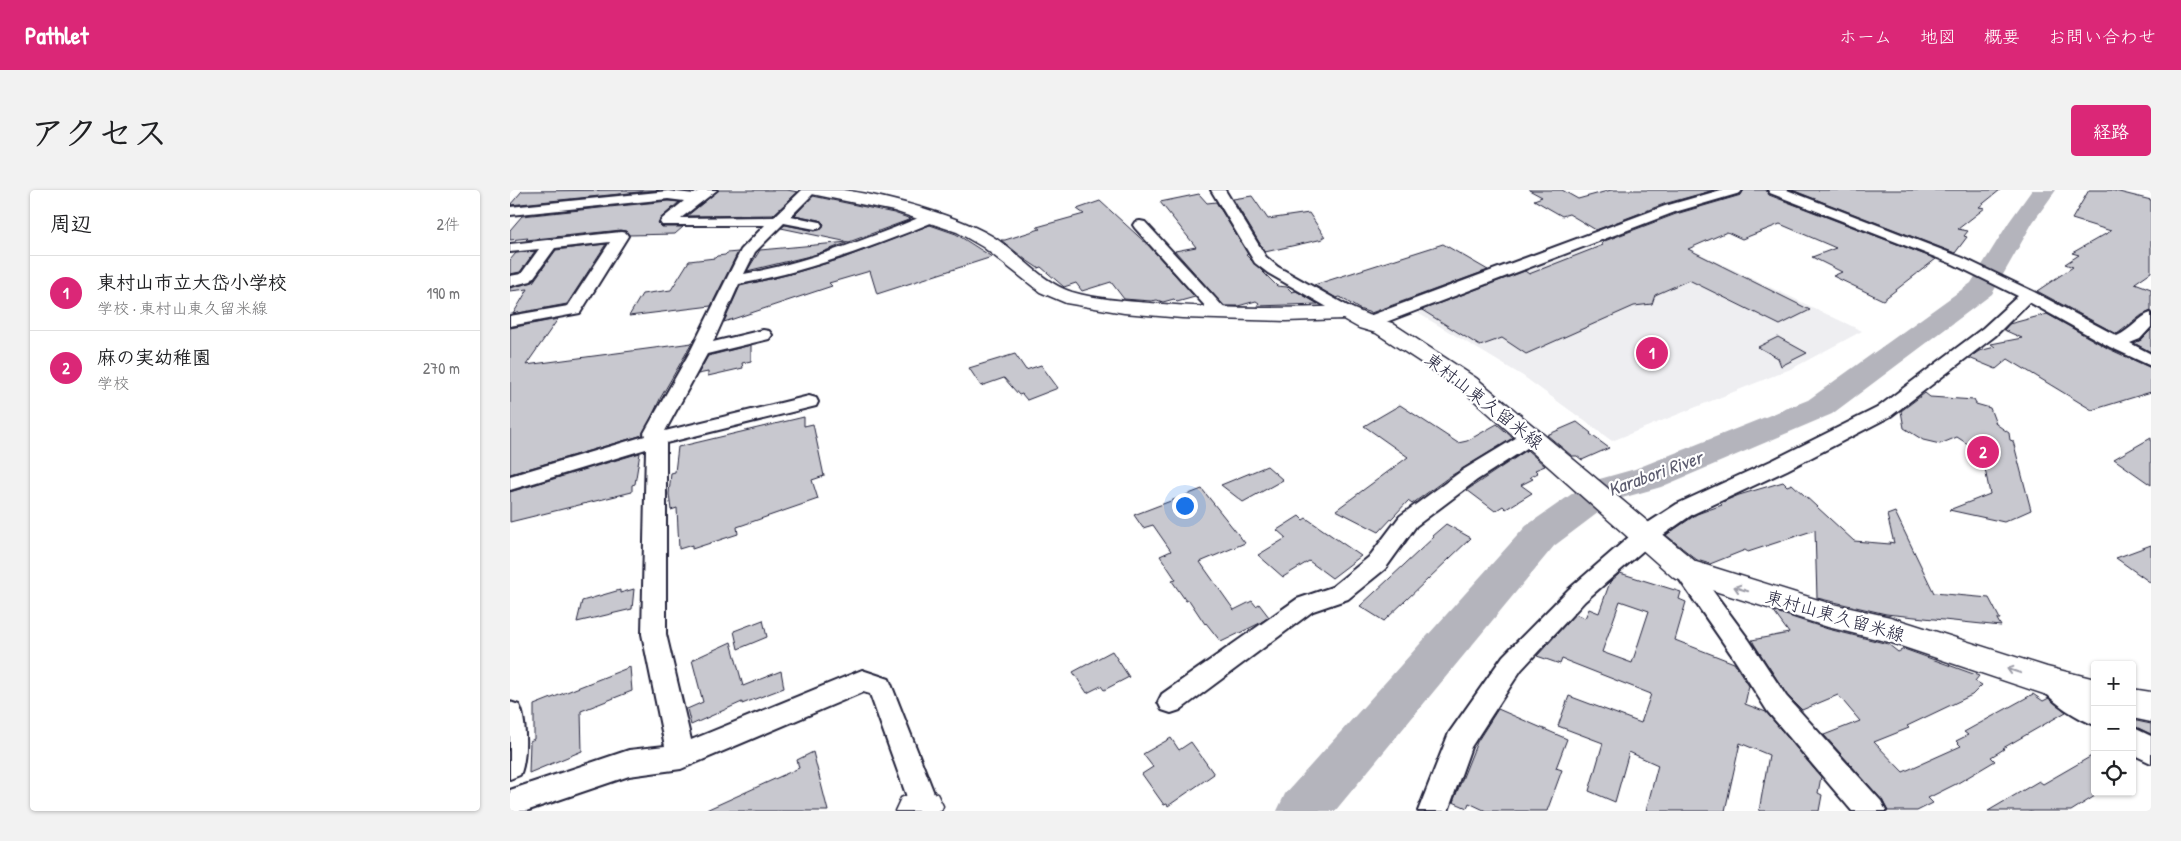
<!DOCTYPE html>
<html lang="ja">
<meta charset="utf-8">
<style>
:root{--surface:#fff;--page:#f2f2f2;--text:#202124;--muted:#757577;--line:#e0e0e0;--accent:#db2777}
body{margin:0;font-family:"Patrick Hand","Klee One",sans-serif;background:var(--page);color:var(--text)}
.controls{position:absolute;right:15px;bottom:15px;display:grid;overflow:hidden;border-radius:5px;box-shadow:0 1px 4px #0004}
.controls button{width:45px;height:45px;display:grid;place-items:center;padding:0;border:0;border-bottom:1px solid var(--line);background:var(--surface);color:var(--text);font:25px sans-serif}
.you{position:absolute;left:674px;top:315px;width:18px;height:18px;margin:-12px;border:4px solid #fff;border-radius:50%;background:#1a73e8;box-shadow:0 0 0 8px #1a73e833}
.badge{display:grid;place-items:center;width:32px;height:32px;border-radius:50%;background:var(--accent);color:#fff;font-size:16px;font-weight:700}
.pin{position:absolute;translate:-50% -50%;border:2px solid #fff;box-shadow:0 1px 5px #0006}
.list{margin:0;padding:0;list-style:none}
h2{display:flex;justify-content:space-between;align-items:center;height:65px;margin:0;padding:0 20px;font-size:21px}
h2 small{font-size:16px;font-weight:400;color:var(--muted)}
.list li{display:grid;grid-template-columns:32px 1fr auto;gap:15px;align-items:center;box-sizing:border-box;height:75px;padding:0 20px;border-top:1px solid var(--line)}
.list b{display:block;font-size:19px;white-space:nowrap}
.list p{margin:0;font-size:16px;white-space:nowrap;color:var(--muted)}
.list em{font-size:16px;font-style:normal;color:var(--muted)}
.icon{flex:none;width:28px;height:28px;fill:none;stroke:currentColor;stroke-width:2;stroke-linecap:round;stroke-linejoin:round}
.map{position:relative;flex:none;width:1641px;height:621px;overflow:hidden;border-radius:5px}
header{display:flex;align-items:center;gap:30px;box-sizing:border-box;height:70px;padding:0 25px;background:var(--accent);color:#fff}
header strong{font-size:24px}
nav{display:flex;gap:28px;margin-inline-start:auto;font-size:18px}
.intro{display:flex;align-items:center;justify-content:space-between;box-sizing:border-box;height:120px;padding:0 30px}
h1{margin:0;font-size:35px}
.button{padding:12px 22px;border-radius:5px;background:var(--accent);color:#fff;font-size:18px;font-weight:700}
main{display:flex;gap:30px;padding:0 30px}
aside{flex:1;background:var(--surface);border-radius:5px;box-shadow:0 1px 4px #0004}
.map>svg:first-child{display:block}
.built{fill:#eeeef1}
.lines{fill:none;stroke-linecap:round;stroke-linejoin:round}
.river{fill:#b4b4bc;fill-rule:evenodd}
.building{fill:#c8c8cf;stroke:#22223b;fill-rule:evenodd}
.street-casing{stroke:#22223b;stroke-width:4}
.secondary-casing{stroke:#22223b;stroke-width:3}
.street{fill:#fff;fill-rule:evenodd}
.secondary{fill:#fff;fill-rule:evenodd}
.oneway{stroke:#9c9ca7}
.labels{text-anchor:middle;stroke-width:4.5;stroke-linejoin:round;paint-order:stroke}
.street-label{font-size:18px;fill:#22223b;stroke:#fff}
.water-label{font-size:19px;font-style:italic;fill:#5c5c6f;stroke:#fff}
</style>
<header>
<strong>Pathlet</strong>
<nav><a>ホーム</a><a>地図</a><a>概要</a><a>お問い合わせ</a></nav>
</header>
<div class="intro"><h1>アクセス</h1><a class="button">経路</a></div>
<main>
<aside>
<h2>周辺<small>2件</small></h2>
<ul class="list">
<li><span class="badge">1</span><div><b>東村山市立大岱小学校</b><p>学校 · 東村山東久留米線</p></div><em>190 m</em></li>
<li><span class="badge">2</span><div><b>麻の実幼稚園</b><p>学校</p></div><em>270 m</em></li>
</ul>
</aside>
<div class="map">
<svg width="1641" height="621" viewBox="0 0 1641 621">
<rect width="100%" height="100%" fill="#fff"/>
<filter id="ink" filterUnits="userSpaceOnUse"><feTurbulence type="fractalNoise" baseFrequency=".02" numOctaves="2"/><feDisplacementMap in="SourceGraphic" scale="10" xChannelSelector="R" yChannelSelector="G"/><feConvolveMatrix kernelMatrix="1 2 1 2 8 2 1 2 1" color-interpolation-filters="sRGB"/></filter>
<g filter="url(#ink)">
<!-- built -->
<polygon class="built" points="1088,55 1131,79 1180,59 1352,141 1283,178 1102,251 1013,186 906,122"/>
<g class="lines">
<!-- river -->
<polygon class="river" points="1522,0 1546,0 1523,32 1482,104 1322,224 1151,297 1105,310 1044,356 825,621 767,621 775,604 1016,336 1079,292 1125,279 1298,210 1461,93 1499,32"/>
</g>
<!-- building -->
<g class="building">
<polygon points="119,0 149,0 0,15 12,1"/>
<polygon points="209,0 277,0 288,2 263,25 177,26"/>
<polygon points="1019,0 1052,0 1068,9 1101,0 1204,0 1154,14 1086,40 1059,24 1052,26 1024,10 1032,7"/>
<polygon points="1234,0 1256,0 1259,5 1426,69 1373,110 1323,86 1332,82 1302,67 1326,58 1270,34 1232,49 1217,42 1178,59 1300,120 1270,135 1179,90 1145,105 1142,114 1124,116 1016,164 992,148 970,156 912,120 1015,81 1019,84 1093,55 1091,54 1094,52 1092,52 1166,24 1231,5"/>
<polygon points="1282,0 1490,0 1469,17 1475,18 1448,39 1458,41 1454,46 1457,47 1445,63"/>
<polygon points="1579,0 1601,0 1641,10 1641,82 1625,93 1641,99 1641,121 1632,125 1607,144 1527,101 1563,77 1555,74 1569,65 1562,63 1601,41 1562,29"/>
<polygon points="689,4 697,13 706,12 738,64 736,65 767,96 777,97 782,102 786,101 808,114 747,116 749,113 746,111 728,116 714,116 665,61 686,57 650,12"/>
<polygon points="303,6 384,23 401,29 304,65 237,81 250,60 338,52 271,38 275,35 305,41 312,39 314,34 310,30 285,25"/>
<polygon points="742,6 758,29 799,23 815,47 812,47 813,49 755,62 723,9"/>
<polygon points="158,11 169,12 151,28 148,33 152,37 173,37 165,44 119,45 116,41 111,40 16,50 18,48 0,50 0,40 12,26"/>
<polygon points="590,11 639,56 685,107 667,112 664,109 653,112 647,110 641,111 614,109 601,92 572,101 566,93 554,97 531,77 528,78 516,70 491,50 495,50 530,39 527,37 574,24 567,19"/>
<polygon points="420,35 446,44 482,67 367,104 360,81 319,93 322,96 214,132 230,96 281,84 331,69"/>
<polygon points="96,54 57,114 3,124 18,99 0,101 0,98 23,92 46,60"/>
<polygon points="933,54 978,80 861,123 849,119 830,107 826,108 804,95"/>
<polygon points="25,61 10,82 0,84 0,70 6,63"/>
<polygon points="228,62 201,116 119,126 132,104 161,100 179,71 205,68 207,66 215,65 217,63"/>
<polygon points="1537,124 1599,159 1641,178 1641,202 1582,220 1498,169 1486,179 1459,168 1469,161 1485,157 1481,154 1512,148 1494,140 1499,134"/>
<polygon points="48,129 16,175 182,153 151,207 133,245 0,284 0,138"/>
<polygon points="1641,140 1641,162 1624,153 1631,150"/>
<polygon points="1268,147 1297,163 1271,176 1268,168 1248,157"/>
<polygon points="241,155 241,171 232,173 233,178 198,186 198,182 188,184 198,166"/>
<polygon points="505,164 516,180 531,175 548,198 517,210 512,204 509,205 494,188 471,196 459,178"/>
<polygon points="1415,203 1420,207 1464,210 1466,214 1480,218 1486,234 1499,243 1500,250 1503,251 1521,320 1494,332 1439,320 1480,304 1473,269 1470,262 1447,247 1430,254 1413,250 1394,238 1391,221"/>
<polygon points="890,215 948,253 957,251 987,234 1003,248 939,287 902,314 898,311 869,342 826,320 898,267 854,236"/>
<polygon points="294,227 294,236 303,234 314,286 302,290 308,309 227,337 228,344 182,359 182,355 169,359 167,318 161,320 159,304 161,283 165,282 168,257"/>
<polygon points="1067,232 1081,243 1080,244 1099,258 1072,270 1067,266 1062,266 1037,245"/>
<polygon points="1641,248 1641,295 1604,269"/>
<polygon points="1017,260 1035,276 1025,280 1028,283 1020,287 1023,289 1011,295 1022,303 996,319 993,316 985,321 957,300"/>
<polygon points="130,263 125,294 122,295 122,302 0,332 0,302"/>
<polygon points="757,276 773,290 733,312 711,295"/>
<polygon points="1273,292 1277,296 1282,294 1344,351 1380,354 1379,352 1384,353 1377,325 1385,322 1424,403 1479,408 1490,429 1487,429 1491,436 1376,424 1307,408 1305,340 1238,362 1235,360 1200,374 1187,370 1156,345 1187,324 1212,315 1210,313 1229,305"/>
<polygon points="692,299 735,353 690,372 724,420 742,411 746,416 749,414 759,427 748,434 711,452 696,433 695,434 679,410 676,411 662,391 666,390 650,366 661,361 643,335 633,338 624,325"/>
<polygon points="789,326 793,330 796,328 851,366 822,388 799,371 773,387 748,365 776,348 767,340"/>
<polygon points="936,334 961,348 874,431 850,416 924,347 922,346"/>
<polygon points="1641,355 1641,393 1606,368"/>
<path d="M1110 383 1171 402 1169 409 1176 412 1165 450 1224 473 1239 496 1235 514 1256 522 1311 587 1308 603 1312 605 1309 621H1249L1259 565 1230 553 1215 621H1136L1148 575 1119 562 1105 612 1079 601 1093 553 1048 536 1059 506 1131 533 1141 504 1052 469 1050 474 1027 466 1065 424 1075 428 1079 419 1089 423 1100 392ZM1110 411 1139 421 1122 473 1092 462Z"/>
<polygon points="124,399 122,419 67,432 72,411 110,400 110,403"/>
<polygon points="1263,421 1318,439 1378,454 1388,462 1394,459 1469,486 1465,491 1472,495 1462,505 1397,536 1399,538 1364,552 1393,582 1451,556 1446,551 1458,545 1454,542 1523,504 1533,511 1539,508 1556,522 1493,558 1494,559 1481,567 1485,571 1448,593 1418,608 1423,613 1407,621 1378,621 1372,610 1314,545 1350,531 1328,505 1292,520 1277,505 1244,454 1242,450 1279,443"/>
<polygon points="253,430 257,447 228,459 224,441"/>
<polygon points="221,452 233,496 271,481 274,498 232,514 232,512 181,535 177,519 193,512 182,470"/>
<polygon points="602,461 619,487 594,500 591,496 577,503 563,482"/>
<polygon points="120,477 122,501 71,521 72,561 19,583 20,551 24,549 24,515"/>
<polygon points="988,519 1057,549 1046,578 1052,580 1037,621 976,621 959,613 957,618 943,612 967,552"/>
<polygon points="1622,530 1641,534 1641,544 1622,535"/>
<polygon points="661,548 669,560 681,552 704,584 658,616 657,614 654,615 632,584 643,577 633,564"/>
<polygon points="303,562 318,621 194,621 289,578 287,570"/>
<polygon points="1585,564 1585,606 1561,621 1478,621 1529,591 1533,594"/>
</g>
<g class="lines">
<defs>
<g id="street">
<path d="M190 0H207L171 28 264 27 292 0H307L281 26 310 32 312 35 310 38 305 39 274 33 245 62 234 84C298 72 358 49 418 24L423 23 430 27 428 30C363 57 298 81 229 94L203 152 253 140 259 141 262 145 259 149 197 164 155 241 299 206 306 208 308 212 306 216 156 253V444L181 550 352 480 379 489 429 616 426 621H402L360 504 353 502 171 579 119 586 16 621H0V600L119 560 155 556 132 444 136 259 0 300V286L135 246 134 243 181 160 231 60 255 35H152L150 32 152 29 174 11 158 9 0 25V17L158 1 184 4Z"/>
<polygon points="701,0 715,0 756,67 768,77 843,119 845,122 843,125 831,125 758,83 745,73"/>
<polygon points="1211,0 1232,0 1230,3 1165,22 863,137 851,137 849,133 851,129 1155,16"/>
<path d="M1258 0H1277L1453 68 1524 102 1607 146C1621 140 1630 126 1641 123V137L1630 149 1620 153 1641 164V176L1600 157 1519 112 1485 146 1381 226 1277 280 1183 324 1143 352 1075 411 1011 480 961 557 938 621H908L939 543 993 466 1059 399 1127 340 1167 314 1263 270 1367 218 1473 138 1508 106 1443 74 1260 3Z"/>
<polygon points="630,31 635,32 717,121 719,124 717,127 705,127 625,38 623,35 625,32"/>
<polygon points="111,42 116,43 118,46 70,123 0,136 0,126 58,116 100,52 45,58 21,91 0,96 0,86 11,84 29,59 0,62 0,54"/>
<polygon points="1021,241 1028,243 1031,247 1028,251 967,290 906,336 875,379 838,409 803,421 670,520 661,523 652,520 648,512 652,504 787,409 822,397 859,367 890,326 953,280 1014,243"/>
<polygon points="1175,371 1183,374 1239,450 1276,506 1371,611 1376,621 1342,621 1258,522 1221,464 1163,380 1167,374"/>
<path d="M1545 486 1554 489 1585 509V535C1570 530 1539 511 1532 497L1536 489Z"/>
<path d="M0 512 9 515C17 530 17 570 10 585L0 589Z"/>
<polygon points="1622,537 1641,546 1641,573 1622,564"/>
</g>
<g id="secondary">
<path d="M299 0C311 0 322 0 333 0 376 6 453 26 488 50 511 66 534 93 562 102 586 109 615 111 640 113 706 119 771 119 837 116L865 128 882 133 966 188 1186 372 1318 413 1380 427 1537 477 1585 489V517L1537 505 1379 452 1318 437 1164 388 950 198 866 143 849 138 833 129 776 131 672 128 614 123 556 113 530 102 473 57 447 42 384 21 302 4Z"/>
<polygon points="1622,499 1641,502 1641,532 1622,528"/>
<polygon points="414,598 427,604 433,616 431,621 385,621 391,608"/>
</g>
</defs>
<!-- street casing -->
<use href="#street" class="street-casing"/>
<!-- secondary casing -->
<use href="#secondary" class="secondary-casing"/>
<!-- street -->
<use href="#street" class="street"/>
<!-- secondary -->
<use href="#secondary" class="secondary"/>
</g>
<!-- one-way arrows -->
<defs><path id="oneway-shaft" d="M-6 0H5M1.5-3L5.5 0L1.5 3" fill="none" stroke-width="1.6" stroke-linecap="round" stroke-linejoin="round" transform="scale(1.25)"/></defs>
<g class="oneway">
<use href="#oneway-shaft" transform="translate(1231 399) rotate(-163)"/>
<use href="#oneway-shaft" transform="translate(1504 481) rotate(-162)"/>
</g>
</g>
<g class="labels">
<!-- street labels -->
<g class="street-label">
<text transform="translate(974 211) rotate(38)" y="6">東村山東久留米線</text>
<text transform="translate(1325 426) rotate(16)" y="6">東村山東久留米線</text>
</g>
<!-- water labels -->
<g class="water-label">
<text transform="translate(1145 283) rotate(-20)" y="7">Karabori River</text>
</g>
</g>
</svg>
<div class="controls">
<button>+</button>
<button>−</button>
<button><svg class="icon" aria-label="locate" viewBox="0 0 24 24"><circle cx="12" cy="12" r="6"/><path d="M12 2v4M12 18v4M2 12h4M18 12h4"/></svg></button>
</div>
<div class="you"></div>
<div class="pin badge" style="left:1142px;top:163px">1</div>
<div class="pin badge" style="left:1473px;top:262px">2</div>
</div>
</main>
